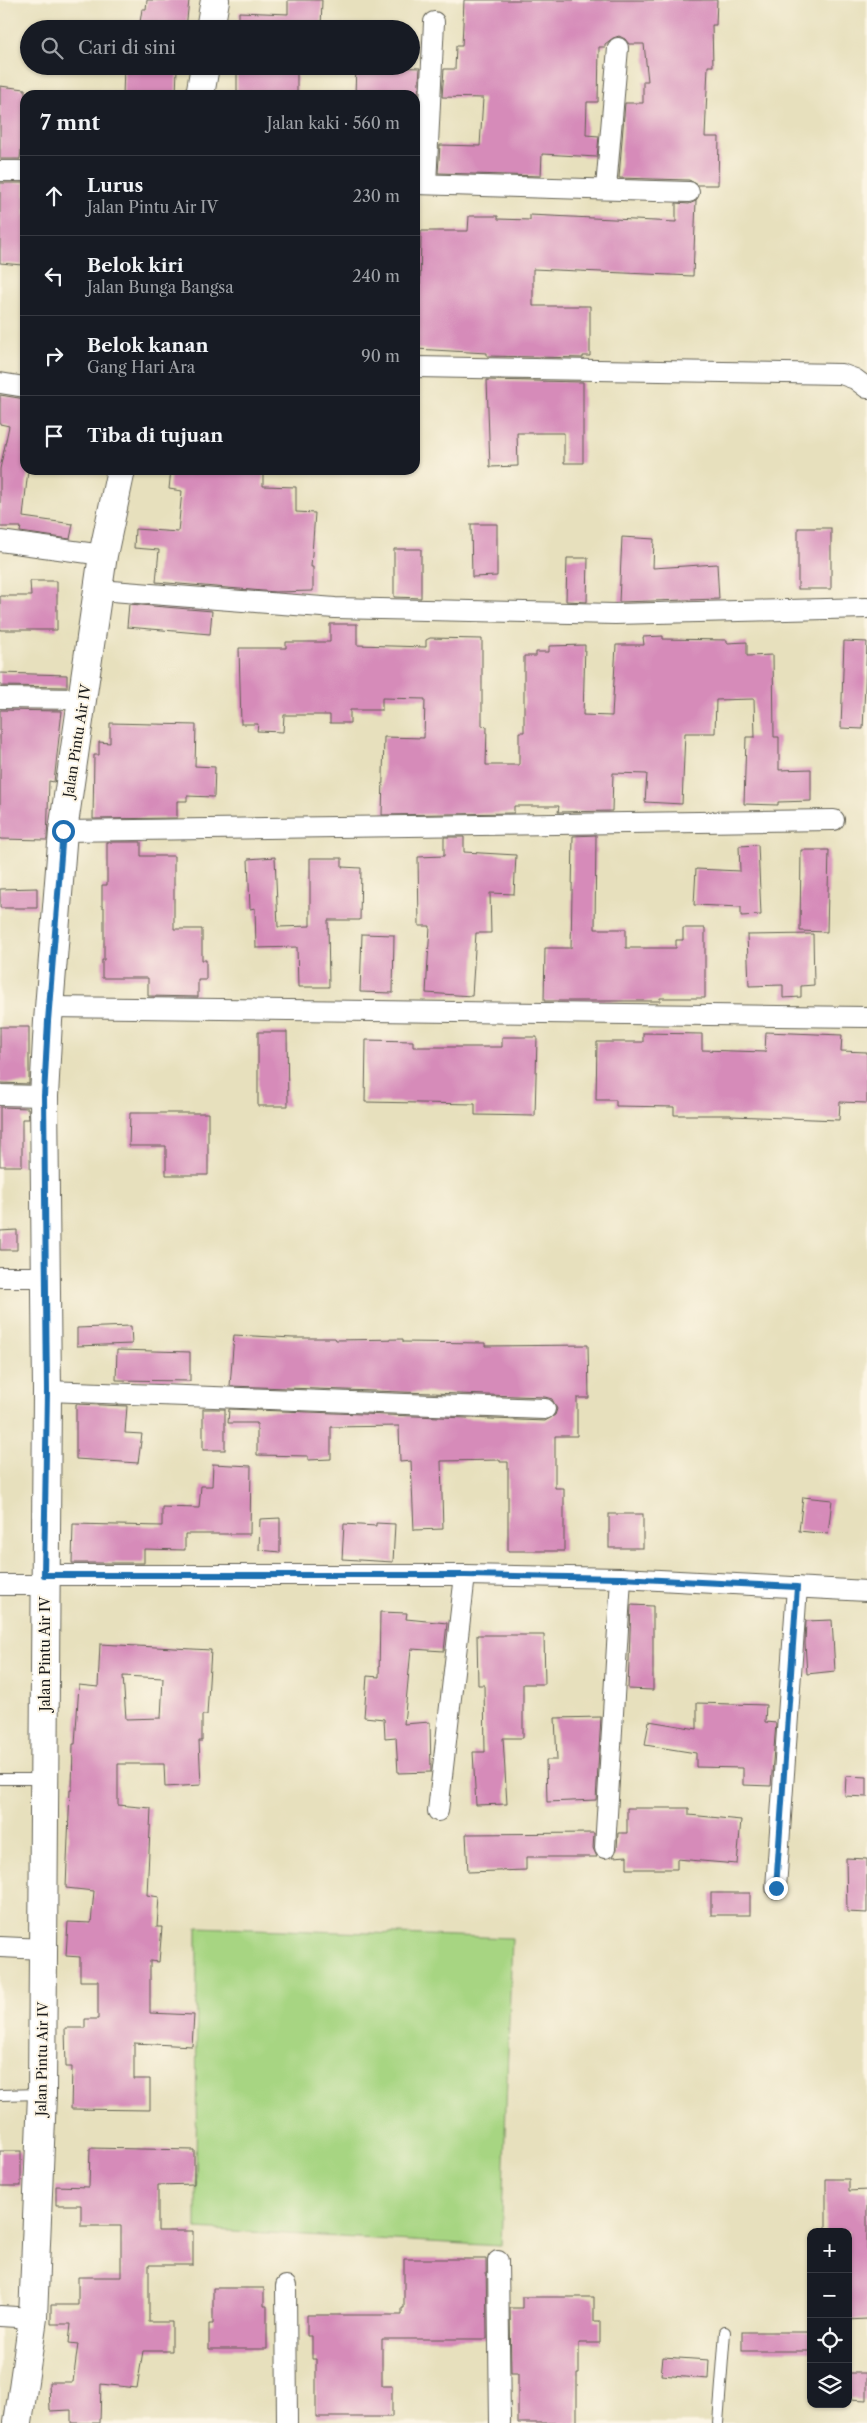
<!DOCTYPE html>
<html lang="id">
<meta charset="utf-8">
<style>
:root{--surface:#171b24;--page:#20242c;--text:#f1f3f6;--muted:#9ea1a6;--line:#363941}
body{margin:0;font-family:"Libre Caslon Text",serif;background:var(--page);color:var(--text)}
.controls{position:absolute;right:15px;bottom:15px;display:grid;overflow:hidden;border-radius:10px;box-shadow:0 1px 4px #0004}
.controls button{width:45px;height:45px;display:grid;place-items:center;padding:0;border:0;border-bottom:1px solid var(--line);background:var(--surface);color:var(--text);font:25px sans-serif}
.stop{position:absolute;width:15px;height:15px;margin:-11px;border:4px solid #1f6fb2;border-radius:50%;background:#fff}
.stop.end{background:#1f6fb2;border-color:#fff;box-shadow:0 1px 5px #0008}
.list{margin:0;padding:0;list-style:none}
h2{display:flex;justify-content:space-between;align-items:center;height:65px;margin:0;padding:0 20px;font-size:21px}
h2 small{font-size:16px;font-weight:400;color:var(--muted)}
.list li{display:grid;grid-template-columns:32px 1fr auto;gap:15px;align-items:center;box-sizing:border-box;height:80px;padding:0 20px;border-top:1px solid var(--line)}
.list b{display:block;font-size:19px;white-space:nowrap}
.list p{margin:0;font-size:16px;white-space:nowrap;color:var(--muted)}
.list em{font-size:16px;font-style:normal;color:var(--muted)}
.icon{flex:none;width:28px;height:28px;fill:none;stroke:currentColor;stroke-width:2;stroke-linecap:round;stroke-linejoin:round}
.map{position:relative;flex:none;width:867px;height:2423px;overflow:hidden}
.search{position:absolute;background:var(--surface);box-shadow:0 1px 4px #0004;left:20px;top:20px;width:400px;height:55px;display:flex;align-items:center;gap:12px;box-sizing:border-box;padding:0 18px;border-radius:28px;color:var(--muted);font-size:19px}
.panel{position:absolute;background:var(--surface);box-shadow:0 1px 4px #0004;left:20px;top:90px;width:400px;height:385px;border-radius:15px}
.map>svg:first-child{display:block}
.green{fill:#a7d582;stroke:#62784f}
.building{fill:#d68bb9;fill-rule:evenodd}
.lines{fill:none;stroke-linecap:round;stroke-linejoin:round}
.lane-casing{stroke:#636154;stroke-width:12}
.street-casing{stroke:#636154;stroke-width:22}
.secondary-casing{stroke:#636154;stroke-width:30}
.lane{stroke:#fff;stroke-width:10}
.street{stroke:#fff;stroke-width:20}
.secondary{stroke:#fff;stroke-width:28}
.route{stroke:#1f6fb2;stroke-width:6}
.labels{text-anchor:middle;stroke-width:4;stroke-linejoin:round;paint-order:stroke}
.street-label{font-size:14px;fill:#1c1c1c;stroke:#fcf5e5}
</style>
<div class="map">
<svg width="867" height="2423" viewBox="0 0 867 2423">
<rect width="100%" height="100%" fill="#fcf5e5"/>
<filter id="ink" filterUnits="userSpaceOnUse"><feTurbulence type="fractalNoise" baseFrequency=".02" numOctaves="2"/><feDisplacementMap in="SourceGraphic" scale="10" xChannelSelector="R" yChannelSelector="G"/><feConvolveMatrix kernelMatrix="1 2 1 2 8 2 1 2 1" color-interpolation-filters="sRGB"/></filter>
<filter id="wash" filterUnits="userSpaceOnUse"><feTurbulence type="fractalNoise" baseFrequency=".0096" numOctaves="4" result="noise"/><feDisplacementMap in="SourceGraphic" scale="20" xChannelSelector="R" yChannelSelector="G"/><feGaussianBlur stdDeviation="1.12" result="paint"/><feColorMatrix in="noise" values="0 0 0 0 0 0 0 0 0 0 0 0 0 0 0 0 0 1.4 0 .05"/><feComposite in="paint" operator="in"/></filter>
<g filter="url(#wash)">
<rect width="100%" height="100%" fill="#e7e0bd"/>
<!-- green -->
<polygon class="green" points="197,1927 512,1938 501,2246 196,2229"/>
<g id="blocks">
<!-- building -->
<g class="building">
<polygon points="147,0 189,0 186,29 139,29 142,9 146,9"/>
<polygon points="288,0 322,0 321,29 239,29 239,12 288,14"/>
<polygon points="464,0 717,0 716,25 712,25 713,66 708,66 705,137 719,137 718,185 698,185 689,180 619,178 625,103 643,103 643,81 648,81 644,44 629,44 625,39 619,36 613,38 605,44 605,47 599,47 598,102 587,102 586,135 599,136 597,157 542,154 541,176 438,173 440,145 480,146 483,98 442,97 444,69 455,69 456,46 462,46"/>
<polygon points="237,66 297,67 297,95 237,95"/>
<polygon points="356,66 420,68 418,95 355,95"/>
<polygon points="124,67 177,69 176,95 123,95"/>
<polygon points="0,86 25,89 25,116 20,159 0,159"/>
<polygon points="0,183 25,183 25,252 23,252 22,265 0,263"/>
<polygon points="696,201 693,276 533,269 533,306 590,306 590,356 583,356 583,358 487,356 487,353 415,349 415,291 420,291 421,231 468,231 469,216 498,216 498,219 530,220 530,215 676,222 676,203 689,204"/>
<polygon points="487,380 583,382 583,463 564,463 564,433 517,433 518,466 490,467"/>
<polygon points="0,395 25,399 25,470 28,470 23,517 73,524 70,539 20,532 21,527 0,527 0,469 9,426 0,424"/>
<polygon points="171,470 263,472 263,486 296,487 296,512 315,513 311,567 313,567 313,591 275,592 156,582 159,550 134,548 135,529 178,532 182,491 169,489"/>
<polygon points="471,524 497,524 497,576 472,577"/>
<rect x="798" y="528" width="33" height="61"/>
<polygon points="622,537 654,539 653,568 717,564 719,599 619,602"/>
<polygon points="394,549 421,549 421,598 394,597"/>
<polygon points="567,558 588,558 587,602 566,601"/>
<polygon points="30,581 57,581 57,630 0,630 0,596 31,596"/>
<polygon points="129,604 212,611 210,634 127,627"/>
<polygon points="330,624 357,624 357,645 426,647 426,640 430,638 482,639 482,726 487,727 486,765 519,765 519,732 524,732 524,656 536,656 536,652 549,652 549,646 585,645 583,715 612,716 616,645 644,645 643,637 663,636 663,639 727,640 727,643 747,642 747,656 773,655 774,737 779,737 779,770 811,769 811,801 778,802 778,805 744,804 746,737 755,737 754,699 716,700 715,733 685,733 682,804 645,802 647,774 613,773 612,811 558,812 559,806 514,806 514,813 382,815 384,737 424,738 425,699 382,698 382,710 350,710 350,723 330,723 330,715 284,715 283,732 257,731 258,724 241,724 239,648 286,648 286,642 330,642"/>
<polygon points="844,641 867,642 863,729 841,728"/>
<polygon points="0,673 67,675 67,687 0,686"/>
<polygon points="0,710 62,711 54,782 49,781 47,840 0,839"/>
<polygon points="110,723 196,725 195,766 215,767 214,797 187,796 187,801 177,801 177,818 93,819 94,755 99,755 99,742 110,743"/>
<polygon points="596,835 595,929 626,929 626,948 676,948 676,940 683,940 683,928 705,928 705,998 660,998 660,1001 544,1001 545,948 571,948 573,836"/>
<polygon points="444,837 464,837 464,852 516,855 514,894 490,893 491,933 476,933 472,996 426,993 430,926 419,926 418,857 444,856"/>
<polygon points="107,842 141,842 141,856 174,856 174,929 202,929 202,960 206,960 206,980 198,980 198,997 148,996 148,978 102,978 102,960 104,960 104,907 102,907 102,885 107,885"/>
<polygon points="758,845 761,915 741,916 741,907 694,905 696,869 740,871 739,846"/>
<polygon points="801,850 829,850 827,932 800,931"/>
<polygon points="275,857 278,927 310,926 310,858 342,858 342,867 361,868 360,920 328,920 329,987 298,987 297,947 256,948 255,908 250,909 248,859"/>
<polygon points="37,888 37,908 0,908 0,889"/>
<polygon points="362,934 394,935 393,993 360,992"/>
<polygon points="813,934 814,985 801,986 801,997 783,998 783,985 749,986 747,935"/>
<polygon points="0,1027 29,1027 29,1084 0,1083"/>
<polygon points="258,1032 287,1032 288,1106 258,1106"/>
<polygon points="766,1032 842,1035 841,1051 867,1052 867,1103 840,1102 839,1120 731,1116 731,1115 674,1115 674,1107 616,1106 616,1100 596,1100 597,1042 643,1042 643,1033 702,1034 702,1050 765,1052"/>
<polygon points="502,1037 537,1037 535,1116 475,1115 475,1104 365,1102 366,1040 413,1041 413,1047 502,1047"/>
<polygon points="0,1107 28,1108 29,1119 22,1119 22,1166 0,1166"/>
<polygon points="130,1113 208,1113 208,1175 166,1175 166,1146 129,1146"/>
<polygon points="17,1230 17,1250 0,1250 0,1231"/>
<polygon points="131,1326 132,1344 77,1346 77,1328"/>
<polygon points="234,1335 293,1338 335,1338 336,1340 403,1339 403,1342 485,1343 485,1346 588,1345 589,1398 577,1398 577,1436 555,1436 555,1488 564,1488 564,1551 508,1551 508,1462 500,1462 500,1460 441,1461 443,1529 414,1530 411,1461 400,1462 399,1426 331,1427 331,1459 308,1460 308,1456 257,1455 257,1423 228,1423 229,1409 545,1421 555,1415 557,1409 552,1399 545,1397 230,1386"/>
<polygon points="117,1350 190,1352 190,1381 116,1380"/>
<polygon points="76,1404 127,1406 125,1433 142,1434 138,1463 76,1459"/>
<rect x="203" y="1409" width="22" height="41"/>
<polygon points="213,1464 251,1466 250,1534 185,1534 185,1550 144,1549 144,1563 72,1563 73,1524 162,1526 162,1507 199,1508 201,1486 212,1486"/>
<polygon points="803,1497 832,1500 828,1534 799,1531"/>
<rect x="609" y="1514" width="34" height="34"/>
<polygon points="280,1518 280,1552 259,1550 260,1519"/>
<polygon points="376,1523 395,1524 393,1562 342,1559 344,1524 376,1526"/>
<polygon points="631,1605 653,1606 653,1690 628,1689"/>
<polygon points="380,1612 407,1613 406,1619 447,1623 444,1651 411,1649 404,1724 430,1722 431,1772 398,1773 396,1737 385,1738 384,1719 364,1717 367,1676 379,1677"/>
<polygon points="832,1620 835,1671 807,1674 805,1643 806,1621"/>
<polygon points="477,1635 544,1635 545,1684 523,1684 523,1738 503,1738 507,1804 476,1805 473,1752 485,1752 484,1685 478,1685"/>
<path d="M100 1644 211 1650 207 1715H202V1741H199L201 1785 165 1787 164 1764H118V1805L151 1808 147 1895 159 1897 157 1927H162L159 1962 150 1961V2013L194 2015 192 2046 134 2043V2079H150V2110L71 2109 72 2067H66L65 2028H85V2019H98V1981H80V1957L66 1956 68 1922 91 1923 94 1891 66 1888 67 1862 70 1790H72L73 1744H75L79 1685 98 1687ZM123 1676 163 1678 161 1718 126 1719Z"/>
<polygon points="697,1703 766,1705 765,1722 776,1723 771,1786 743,1785 743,1768 696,1767 696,1753 645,1745 649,1721 697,1729"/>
<polygon points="601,1717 596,1800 547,1802 546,1760 557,1760 555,1718"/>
<polygon points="846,1776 867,1777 867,1797 845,1796"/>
<polygon points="627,1808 689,1808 689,1815 741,1820 737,1864 677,1859 677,1869 627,1869 627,1856 613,1857 617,1849 618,1833 627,1833"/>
<polygon points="594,1833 593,1848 597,1857 526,1857 526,1870 468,1872 466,1834"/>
<polygon points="846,1858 867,1859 867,1913 847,1912"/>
<rect x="711" y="1893" width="39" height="22"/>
<polygon points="90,2148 194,2150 194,2184 158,2185 158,2231 193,2231 193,2265 149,2265 149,2322 172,2322 172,2351 143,2351 137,2388 101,2384 100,2423 71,2423 71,2410 50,2411 49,2382 73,2382 78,2344 69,2343 71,2324 51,2324 51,2305 78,2305 78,2277 121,2277 121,2226 81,2226 81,2205 56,2205 56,2186 89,2187"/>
<rect x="0" y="2151" width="21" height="35"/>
<polygon points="826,2179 849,2179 849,2191 867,2190 867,2319 848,2320 848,2232 826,2232"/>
<polygon points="404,2259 486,2259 487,2339 382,2339 382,2386 392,2386 392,2417 316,2417 316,2359 312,2359 312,2336 307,2336 307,2315 402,2315 402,2308 404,2308"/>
<polygon points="213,2288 264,2288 264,2306 267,2306 267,2349 209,2349 209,2324 213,2324"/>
<polygon points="522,2297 594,2297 594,2321 600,2321 600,2343 579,2343 579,2373 577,2373 577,2423 518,2423 518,2373 511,2373 510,2308 522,2308"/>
<rect x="742" y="2332" width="69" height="19"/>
<polygon points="663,2357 709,2360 708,2379 661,2375"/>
<polygon points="848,2373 867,2373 867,2400 848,2399"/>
</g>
</g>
</g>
<g filter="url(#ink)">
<use href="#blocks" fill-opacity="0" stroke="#636154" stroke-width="1"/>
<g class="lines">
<defs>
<g id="lane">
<polyline points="0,1779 43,1779"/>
<polyline points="0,2095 41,2094"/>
<polyline points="718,2423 725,2332"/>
</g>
<g id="street">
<polyline points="0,171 25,171"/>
<polyline points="415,184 689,192"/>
<polyline points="426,184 434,22"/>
<polyline points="606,188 618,48"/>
<polyline points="415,367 841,374 855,379 867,388"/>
<polyline points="0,383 25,387"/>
<polyline points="0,541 103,555"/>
<polyline points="99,590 335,608 615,614 867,608"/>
<polyline points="0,698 83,699"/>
<polyline points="63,831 834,820"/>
<polyline points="49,1007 867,1017"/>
<polyline points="0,1095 44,1096"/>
<polyline points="0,1277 46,1277"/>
<polyline points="47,1391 545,1409"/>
<polyline points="44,1575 465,1575 621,1578 867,1591"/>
<polyline points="0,1585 45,1585"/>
<polyline points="438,1811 465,1575"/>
<polyline points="605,1848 621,1578"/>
<polyline points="776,1888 797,1587"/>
<polyline points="0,1947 44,1949"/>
<polyline points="498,2261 500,2423"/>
<polyline points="286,2286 287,2423"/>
<polyline points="0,2316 33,2318"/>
</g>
<g id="secondary">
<polyline points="210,29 215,0"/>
<polyline points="200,95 205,66"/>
<polyline points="18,2423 33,2318 42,2094 47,1391 44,1096 48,1021 63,831 103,555 121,470"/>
</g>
</defs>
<!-- lane casing -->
<use href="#lane" class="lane-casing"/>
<!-- street casing -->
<use href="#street" class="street-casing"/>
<!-- secondary casing -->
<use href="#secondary" class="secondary-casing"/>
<!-- lane -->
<use href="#lane" class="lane"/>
<!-- street -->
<use href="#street" class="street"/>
<!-- secondary -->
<use href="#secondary" class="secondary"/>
</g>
</g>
<g class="lines" filter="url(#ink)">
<!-- route -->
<polyline class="route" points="63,831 48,1021 44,1096 47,1391 44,1575 465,1575 621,1578 797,1587 776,1888"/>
</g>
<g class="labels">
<!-- street labels -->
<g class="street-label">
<text transform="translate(77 741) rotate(-81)" y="5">Jalan Pintu Air IV</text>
<text transform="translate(45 1654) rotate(-90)" y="5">Jalan Pintu Air IV</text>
<text transform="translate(42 2059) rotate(-89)" y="5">Jalan Pintu Air IV</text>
</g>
</g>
</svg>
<div class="controls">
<button>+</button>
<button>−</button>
<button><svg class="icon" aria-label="locate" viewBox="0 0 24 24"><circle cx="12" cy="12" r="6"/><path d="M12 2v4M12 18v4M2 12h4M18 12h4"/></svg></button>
<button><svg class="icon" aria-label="layers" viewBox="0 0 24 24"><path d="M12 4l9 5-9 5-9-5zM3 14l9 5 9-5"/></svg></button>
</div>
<div class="stop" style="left:63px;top:831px"></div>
<div class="stop end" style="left:776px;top:1888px"></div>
<div class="search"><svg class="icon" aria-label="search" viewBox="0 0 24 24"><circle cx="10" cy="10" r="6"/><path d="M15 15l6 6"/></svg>Cari di sini</div>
<section class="panel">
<h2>7 mnt<small>Jalan kaki · 560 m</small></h2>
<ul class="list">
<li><svg class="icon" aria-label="ahead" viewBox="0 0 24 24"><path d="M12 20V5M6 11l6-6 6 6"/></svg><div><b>Lurus</b><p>Jalan Pintu Air IV</p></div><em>230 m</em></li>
<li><svg class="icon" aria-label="left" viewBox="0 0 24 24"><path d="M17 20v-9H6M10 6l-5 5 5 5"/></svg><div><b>Belok kiri</b><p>Jalan Bunga Bangsa</p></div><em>240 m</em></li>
<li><svg class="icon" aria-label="right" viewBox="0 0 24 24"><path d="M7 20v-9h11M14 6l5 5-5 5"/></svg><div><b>Belok kanan</b><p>Gang Hari Ara</p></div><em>90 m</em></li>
<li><svg class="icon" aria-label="arrive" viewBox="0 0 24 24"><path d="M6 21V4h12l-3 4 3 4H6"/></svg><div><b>Tiba di tujuan</b></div></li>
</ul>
</section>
</div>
